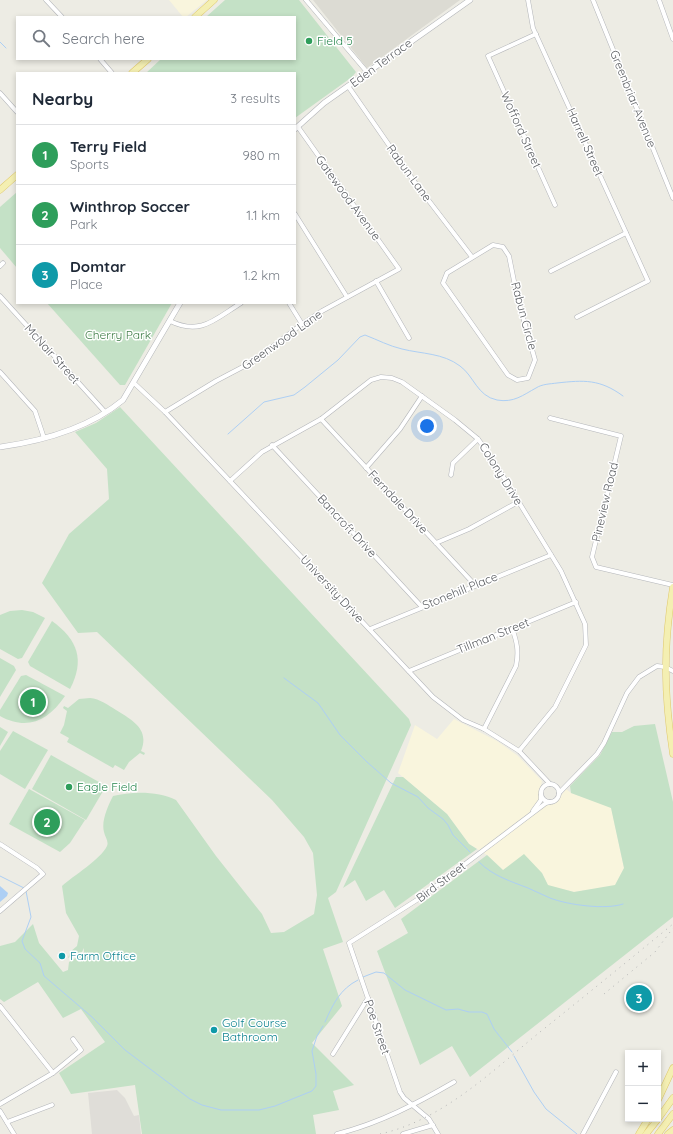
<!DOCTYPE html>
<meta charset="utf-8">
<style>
:root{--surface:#fff;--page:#f6f6f7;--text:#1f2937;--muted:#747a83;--line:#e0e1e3;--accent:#d35c45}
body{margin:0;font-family:Quicksand,sans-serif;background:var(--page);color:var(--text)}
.controls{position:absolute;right:12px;bottom:12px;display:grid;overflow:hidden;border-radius:0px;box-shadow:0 2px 6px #0003}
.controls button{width:36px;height:36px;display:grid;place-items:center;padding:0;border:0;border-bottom:1px solid var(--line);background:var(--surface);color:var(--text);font:20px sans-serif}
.you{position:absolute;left:427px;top:426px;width:14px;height:14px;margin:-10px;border:3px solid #fff;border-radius:50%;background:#1a73e8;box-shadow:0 0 0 6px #1a73e833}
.badge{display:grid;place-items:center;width:26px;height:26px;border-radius:50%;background:var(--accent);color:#fff;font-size:13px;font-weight:700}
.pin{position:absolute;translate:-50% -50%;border:2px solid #fff;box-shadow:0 1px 4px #0006}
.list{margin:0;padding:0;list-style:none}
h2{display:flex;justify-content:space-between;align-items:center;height:52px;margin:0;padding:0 16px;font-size:17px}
h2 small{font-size:13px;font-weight:400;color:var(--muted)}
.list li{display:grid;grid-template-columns:26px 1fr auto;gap:12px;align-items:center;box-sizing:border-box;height:60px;padding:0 16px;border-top:1px solid var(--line)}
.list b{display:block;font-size:15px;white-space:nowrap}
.list p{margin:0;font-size:13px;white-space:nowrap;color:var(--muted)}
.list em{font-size:13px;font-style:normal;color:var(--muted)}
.icon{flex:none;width:22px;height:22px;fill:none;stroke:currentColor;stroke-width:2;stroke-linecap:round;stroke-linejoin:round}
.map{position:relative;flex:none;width:673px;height:1134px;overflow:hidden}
.search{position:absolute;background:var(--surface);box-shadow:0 2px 6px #0003;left:16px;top:16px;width:280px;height:44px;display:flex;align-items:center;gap:10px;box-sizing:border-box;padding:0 14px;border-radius:0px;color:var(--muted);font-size:15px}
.panel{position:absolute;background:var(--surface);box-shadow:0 2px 6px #0003;left:16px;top:72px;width:280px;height:232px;border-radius:0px}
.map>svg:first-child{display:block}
.commercial{fill:#f9f5dd}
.industrial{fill:#dfddd8}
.education{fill:#dcdbd3}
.green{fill:#c4e1c6}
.water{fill:#adcff4}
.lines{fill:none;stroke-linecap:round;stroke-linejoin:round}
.stream{stroke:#adcff4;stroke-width:1}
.minor-casing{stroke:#b4b6ba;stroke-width:5}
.tertiary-casing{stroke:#b4b6ba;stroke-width:6}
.primary-casing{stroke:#dfc86b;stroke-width:7}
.minor{stroke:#fff;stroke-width:4}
.tertiary{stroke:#fff;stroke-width:5}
.primary{stroke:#f4efb2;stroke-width:6}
.rail{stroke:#b4b5b5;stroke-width:1;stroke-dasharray:1 5;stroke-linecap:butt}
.leisure-dot{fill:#2e9e5b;stroke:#fff;stroke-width:1.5}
.culture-dot{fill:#0f9aa8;stroke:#fff;stroke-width:1.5}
.labels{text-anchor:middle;stroke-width:3;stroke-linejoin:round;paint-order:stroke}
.leisure-label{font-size:12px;fill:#27864d;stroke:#fff;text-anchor:start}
.street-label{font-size:12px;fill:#5c5f63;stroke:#fff}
.park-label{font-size:12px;fill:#407e48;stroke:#fff}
.culture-label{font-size:12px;fill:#0d838f;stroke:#fff;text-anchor:start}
</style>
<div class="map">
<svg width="673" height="1134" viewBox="0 0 673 1134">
<rect width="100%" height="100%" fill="#edece4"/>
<!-- commercial -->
<g class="commercial">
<polygon points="169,0 207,0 186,17 183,17"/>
<polygon points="454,719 497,741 518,756 542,781 539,795 540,798 547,804 557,801 566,789 571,793 611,807 624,868 615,886 574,892 548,886 542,873 503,870 487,855 469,844 447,814 398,773 415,725 437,739"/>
</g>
<!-- industrial -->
<polygon class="industrial" points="117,1090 125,1098 134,1116 139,1115 141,1134 92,1134 88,1093"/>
<!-- education -->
<polygon class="education" points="313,0 460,0 367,68"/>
<!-- green -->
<g class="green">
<polygon points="225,0 299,0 356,72 352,77 295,118 295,73 146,73 161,59 295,59 295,17 206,17"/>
<polygon points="17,192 17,268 0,248 0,207"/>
<polygon points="47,303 172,303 125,385 120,385"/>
<path d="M120 407 409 719 411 725 336 892 328 898 343 942 323 949 342 1006 312 1043 354 1085 333 1091 339 1110 313 1115 316 1134H142L135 1085 71 1094 59 1073 105 1042 81 1009 63 1018 38 982 4 1002 0 999V946L15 942 33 924 39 943 63 972 68 970 69 962 84 953V948L82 952 68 958 70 952 77 946 79 936 66 913 62 886C73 876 101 859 107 846 109 841 105 837 104 832 101 821 108 806 113 796 132 791 159 791 176 800L216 856 262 914 271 933 284 932 314 914 317 895 313 853 304 837 272 800 97 632 78 633 42 583 69 534 109 499 107 469 75 432 96 423Z"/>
<polygon points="22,610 33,612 45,618 22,658 18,659 0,649 0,615 10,611"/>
<path d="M52 621C78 640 85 660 70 689L30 666 28 662Z"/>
<polygon points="0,658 14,666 16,670 0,697"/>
<path d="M26 675 65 696C48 721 27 731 0 716V710L21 676Z"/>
<path d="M90 698C100 699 108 705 116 710 132 720 150 729 141 751L145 753 144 755 140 753 129 762 124 770 115 765 113 768 67 742 69 738 60 733 64 725 67 711 63 708 64 706 68 708 79 699Z"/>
<polygon points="655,724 673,802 673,917 470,1077 452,1046 420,1065 377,951 408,933 401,919 487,855 503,870 524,854 542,873 548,885 574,892 615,885 624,868 611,808 571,793 570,786 600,755 612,732 622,732 634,726"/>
<polygon points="0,727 8,732 0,746"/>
<polygon points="13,731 48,750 25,789 0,774 0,751"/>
<polygon points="51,755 106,786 86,820 32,789"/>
<polygon points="396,777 403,777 447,814 469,844 477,849 395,908 384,890 366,901 355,880 343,888"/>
<polygon points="29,789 85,820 70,843 60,852 9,824"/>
</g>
<!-- water -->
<polygon class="water" points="0,886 8,893 7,896 0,902"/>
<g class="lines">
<!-- stream -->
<g class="stream">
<polyline points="0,42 6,48"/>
<path d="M228 434 264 402 294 395 305 387 338 360 360 337 365 335C378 340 389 346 402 349 422 354 443 353 460 366 474 376 477 396 497 400 514 403 523 395 536 388 542 384 550 384 557 383 584 380 600 379 623 396"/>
<polyline points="284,678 318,703 340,735 367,762 391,783 418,797 428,808 443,819 448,825 453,835 470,852"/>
<path d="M479 862C493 876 510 881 528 888 535 891 543 895 550 898 568 905 606 910 623 904"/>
<polyline points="0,876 24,888"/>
<polyline points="26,891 31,917 22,941 25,949 40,963 44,976 92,1017 125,1050 190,1099 202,1105 221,1110 259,1110 275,1106 312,1091 316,1086 316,1074 312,1051 317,1036 323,1026"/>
<polyline points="363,977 376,972 384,973 405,990 446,1010 458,1009 469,1012 482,1012 487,1014 494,1029 512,1052"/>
<path d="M325 1022C333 1004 340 989 358 980"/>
<polyline points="514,1056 534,1092 546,1109 577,1134"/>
</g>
<defs>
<g id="minor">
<polyline points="46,0 62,17"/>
<polyline points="306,0 367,72"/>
<polyline points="528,0 533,28 648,281 577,317"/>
<polyline points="593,0 673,198"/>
<polyline points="659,0 673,39"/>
<polyline points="536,34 488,56 555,205"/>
<polyline points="100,59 112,73"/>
<polyline points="348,86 416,184 472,257"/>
<polyline points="0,93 17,112"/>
<polyline points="295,214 347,297"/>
<polygon points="493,245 503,247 509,256 517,296 535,360 528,378 517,380 508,375 443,283 447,273"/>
<polyline points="0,266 3,263"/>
<polyline points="551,271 626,233"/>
<polyline points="376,281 409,338"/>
<polyline points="0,296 105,412"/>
<polyline points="289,303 302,324"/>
<path d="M170 321C201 336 215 319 241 303"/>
<polyline points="0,372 35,411 44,438"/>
<polyline points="134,383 165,412 433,697 463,720 484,729 519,751 550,784"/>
<polyline points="165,412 216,381 254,361 302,324 322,311 399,269 298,127"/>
<polyline points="550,418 621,436 592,557 596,567 673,585"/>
<polyline points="321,419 475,585"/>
<polyline points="272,445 422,607"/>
<polyline points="366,468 400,429 422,396"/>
<polyline points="451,475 453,463 478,439"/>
<polyline points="230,481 262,452 321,419 371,380 381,377 392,378 402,382 455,420 478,439 493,460 561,571 585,624 586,645 555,707 519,751"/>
<polyline points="436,543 469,529 518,502"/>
<polyline points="370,629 551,555"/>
<polyline points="409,671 576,602"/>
<path d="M484 729 516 666C519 651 517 642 512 628"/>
<circle cx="550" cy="793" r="9"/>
<polyline points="559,793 597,754 604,743 627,693 639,677 657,666 665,667 673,671"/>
<polyline points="533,811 541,800 541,795"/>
<polyline points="0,844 37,868 43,874 0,911"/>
<polyline points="0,1006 53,1073"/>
<polyline points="333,1054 368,998"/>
<polyline points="0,1104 53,1073 81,1050 73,1039"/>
<polyline points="0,1111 14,1134"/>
<polyline points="7,1122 52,1105"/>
<path d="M337 1134C380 1123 416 1104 454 1082"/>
<polyline points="403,1134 433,1125"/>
<polyline points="438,1134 429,1119 404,1098 400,1092 349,943 420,898 546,803 550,802"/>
<polyline points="583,1134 616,1072"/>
</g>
<g id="tertiary">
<polyline points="295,129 324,103 470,0"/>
<path d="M0 447C43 441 88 429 123 400L180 303"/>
</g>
<g id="primary">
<polyline points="195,17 214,0"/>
<polyline points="132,73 148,59"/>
<polyline points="0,190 17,175"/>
<path d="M673 587C663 648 664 694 673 754"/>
<polyline points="658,1100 673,1068"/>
<polyline points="658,1119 673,1098"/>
<polyline points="639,1134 648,1119"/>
<polyline points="646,1134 658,1119"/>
<polyline points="658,1134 673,1114"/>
<polyline points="668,1134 673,1130"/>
</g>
</defs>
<!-- minor casing -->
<use href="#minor" class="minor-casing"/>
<!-- tertiary casing -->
<use href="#tertiary" class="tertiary-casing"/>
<!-- primary casing -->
<use href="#primary" class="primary-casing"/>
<!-- minor -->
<use href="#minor" class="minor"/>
<!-- tertiary -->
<use href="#tertiary" class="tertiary"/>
<!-- primary -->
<use href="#primary" class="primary"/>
<!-- rail -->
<g class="rail">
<polyline points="604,994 655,952 673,928"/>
<path d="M380 1134C443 1120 492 1071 540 1032 585 996 629 960 673 924"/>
</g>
</g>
<!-- markers -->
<g class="leisure-dot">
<circle cx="309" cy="41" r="4"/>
<circle cx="69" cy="787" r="4"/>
</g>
<g class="culture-dot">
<circle cx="62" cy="956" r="4"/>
<circle cx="214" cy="1030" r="4"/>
</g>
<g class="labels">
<!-- leisure labels -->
<g class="leisure-label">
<text x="317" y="45">Field 5</text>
<text x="77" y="791">Eagle Field</text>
</g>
<!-- street labels -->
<g class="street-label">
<text transform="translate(381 63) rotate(-36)" y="4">Eden Terrace</text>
<text transform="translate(633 99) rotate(68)" y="4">Greenbriar Avenue</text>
<text transform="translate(521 130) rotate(66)" y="4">Wofford Street</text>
<text transform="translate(585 142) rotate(66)" y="4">Harrell Street</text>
<text transform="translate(409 173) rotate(54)" y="4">Rabun Lane</text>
<text transform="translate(348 198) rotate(54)" y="4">Gatewood Avenue</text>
<text transform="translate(524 316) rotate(75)" y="4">Rabun Circle</text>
<text transform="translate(282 340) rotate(-35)" y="4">Greenwood Lane</text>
<text transform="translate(52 354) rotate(48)" y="4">McNair Street</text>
<text transform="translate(501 474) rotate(58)" y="4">Colony Drive</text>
<text transform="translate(398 502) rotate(47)" y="4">Ferndale Drive</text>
<text transform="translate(605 502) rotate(-77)" y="4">Pineview Road</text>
<text transform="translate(347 526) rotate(47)" y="4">Bancroft Drive</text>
<text transform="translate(332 589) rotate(47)" y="4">University Drive</text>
<text transform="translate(460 591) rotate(-22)" y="4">Stonehill Place</text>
<text transform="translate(493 636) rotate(-22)" y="4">Tillman Street</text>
<text transform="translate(441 882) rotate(-37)" y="4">Bird Street</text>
<text transform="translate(377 1027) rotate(71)" y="4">Poe Street</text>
</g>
<!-- park labels -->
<g class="park-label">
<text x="118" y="339">Cherry Park</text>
</g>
<!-- culture labels -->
<g class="culture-label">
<text x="70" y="960">Farm Office</text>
<text x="222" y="1027">Golf Course<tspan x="222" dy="14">Bathroom</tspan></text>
</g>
</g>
</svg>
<div class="controls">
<button>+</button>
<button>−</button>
</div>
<div class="you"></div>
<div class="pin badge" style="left:33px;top:702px;background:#2e9e5b">1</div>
<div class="pin badge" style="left:47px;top:822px;background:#2e9e5b">2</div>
<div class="pin badge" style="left:639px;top:998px;background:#0f9aa8">3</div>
<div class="search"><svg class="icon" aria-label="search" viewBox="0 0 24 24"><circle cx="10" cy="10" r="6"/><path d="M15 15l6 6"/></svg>Search here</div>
<section class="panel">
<h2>Nearby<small>3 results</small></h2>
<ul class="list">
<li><span class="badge" style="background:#2e9e5b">1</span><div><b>Terry Field</b><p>Sports</p></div><em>980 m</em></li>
<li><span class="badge" style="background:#2e9e5b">2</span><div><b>Winthrop Soccer</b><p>Park</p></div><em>1.1 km</em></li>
<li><span class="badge" style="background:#0f9aa8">3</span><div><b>Domtar</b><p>Place</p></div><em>1.2 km</em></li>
</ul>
</section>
</div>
